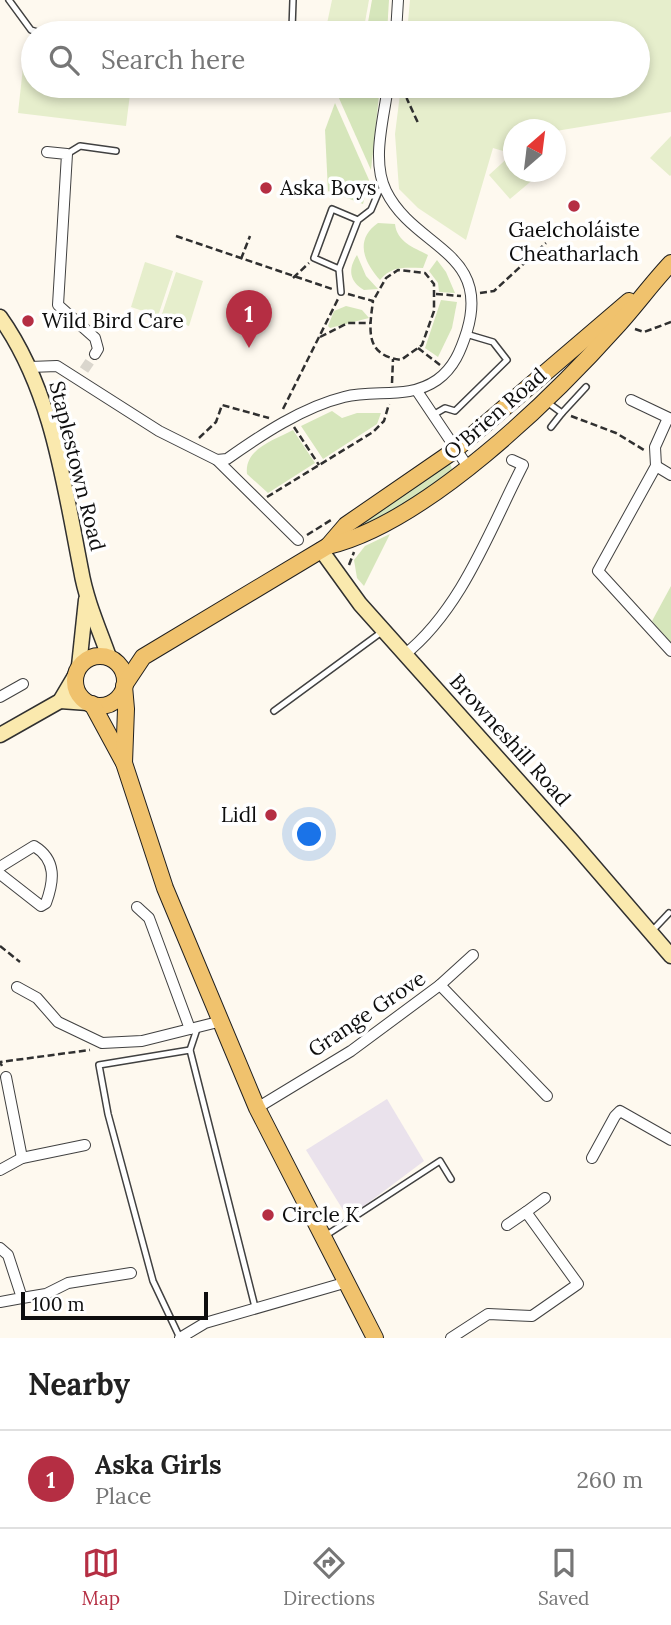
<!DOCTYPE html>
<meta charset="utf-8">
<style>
:root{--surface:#fff;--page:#f6f6f6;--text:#222;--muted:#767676;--line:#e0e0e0;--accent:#b52e43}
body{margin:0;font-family:Lora,serif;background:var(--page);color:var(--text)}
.compass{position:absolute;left:503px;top:119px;width:63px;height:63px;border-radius:50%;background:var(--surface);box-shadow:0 4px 10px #0003;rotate:28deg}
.scale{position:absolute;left:21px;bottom:18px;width:187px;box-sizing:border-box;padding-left:7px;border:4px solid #0e0e0e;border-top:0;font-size:19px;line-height:24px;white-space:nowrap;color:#0e0e0e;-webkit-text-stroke:5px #fff;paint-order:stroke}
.you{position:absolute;left:310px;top:835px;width:24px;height:24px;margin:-18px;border:5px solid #fff;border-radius:50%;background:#1a73e8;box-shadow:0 0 0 10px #1a73e833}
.badge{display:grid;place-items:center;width:46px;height:46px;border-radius:50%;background:var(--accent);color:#fff;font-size:23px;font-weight:700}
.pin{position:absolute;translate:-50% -58px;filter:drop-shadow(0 2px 4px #0008)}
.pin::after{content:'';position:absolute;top:37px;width:24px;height:21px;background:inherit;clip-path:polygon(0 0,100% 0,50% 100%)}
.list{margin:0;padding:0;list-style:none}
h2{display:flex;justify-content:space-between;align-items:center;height:91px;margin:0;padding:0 28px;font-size:30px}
h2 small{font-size:23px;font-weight:400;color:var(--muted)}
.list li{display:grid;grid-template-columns:46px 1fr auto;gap:21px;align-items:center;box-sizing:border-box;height:98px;padding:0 28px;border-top:2px solid var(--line)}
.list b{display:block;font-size:26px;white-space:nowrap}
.list p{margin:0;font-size:23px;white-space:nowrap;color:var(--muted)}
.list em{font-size:23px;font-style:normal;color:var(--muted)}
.icon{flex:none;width:38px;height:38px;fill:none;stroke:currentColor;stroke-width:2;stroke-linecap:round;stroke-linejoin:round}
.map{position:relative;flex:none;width:671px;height:1338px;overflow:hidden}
.search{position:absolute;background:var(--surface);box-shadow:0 4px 10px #0003;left:21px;right:21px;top:21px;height:77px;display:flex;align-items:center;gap:18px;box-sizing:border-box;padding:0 24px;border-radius:38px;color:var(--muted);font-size:26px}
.sheet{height:189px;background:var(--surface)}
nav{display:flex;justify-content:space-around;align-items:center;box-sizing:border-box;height:98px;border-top:2px solid var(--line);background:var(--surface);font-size:19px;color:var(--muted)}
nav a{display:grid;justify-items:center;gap:4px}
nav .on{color:var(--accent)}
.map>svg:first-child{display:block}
.industrial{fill:#eae2ec}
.green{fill:#d6e6bb}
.pitch{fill:#e6eecc}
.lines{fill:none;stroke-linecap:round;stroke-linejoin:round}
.street-tunnel{stroke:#dad6cd;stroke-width:10;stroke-dasharray:10 5;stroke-linecap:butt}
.lane-casing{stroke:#414141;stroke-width:8}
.street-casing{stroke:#414141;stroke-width:12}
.secondary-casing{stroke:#303030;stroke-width:17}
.primary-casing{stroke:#1f1f1f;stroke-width:18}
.path{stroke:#303030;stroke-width:2.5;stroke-dasharray:7 3.5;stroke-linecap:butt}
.lane{stroke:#fff;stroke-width:5}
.street{stroke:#fff;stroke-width:10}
.secondary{stroke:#fae9ae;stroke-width:14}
.primary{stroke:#f0c26d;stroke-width:16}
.poi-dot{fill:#b52e43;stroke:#fff;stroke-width:2.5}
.labels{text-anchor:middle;stroke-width:7;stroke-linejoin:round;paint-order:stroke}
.poi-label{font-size:21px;fill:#0e0e0e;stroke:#fff;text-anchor:start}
.street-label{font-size:21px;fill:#0e0e0e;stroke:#fff}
</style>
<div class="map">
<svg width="671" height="1338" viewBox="0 0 671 1338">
<rect width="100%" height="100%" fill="#fef9ef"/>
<!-- industrial -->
<polygon class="industrial" points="387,1099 424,1161 348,1218 306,1150"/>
<!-- green -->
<g class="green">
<polygon points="372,0 389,0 387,33 366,33"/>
<polygon points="340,86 380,86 371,170 338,96"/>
<polygon points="335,103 369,180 363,204 328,191 325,130"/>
<path d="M378 223 395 224C397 242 413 247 428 255L423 268C406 268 392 265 380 280 364 262 354 240 378 223Z"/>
<path d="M357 255 366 276 378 289 364 290C349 281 348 269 357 255Z"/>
<polygon points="437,260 446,272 455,293 439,292 438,283 429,271"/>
<polygon points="441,300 457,302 452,328 438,357 425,348"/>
<polygon points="346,306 362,310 369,318 330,328 328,326 334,311"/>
<polygon points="332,411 342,418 357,413 381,413 377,424 323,459 301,426"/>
<path d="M293 430 315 463 268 493 247 474C244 449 274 440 293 430Z"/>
<polygon points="449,460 452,469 445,478 359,533 354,524"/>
<polygon points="390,534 364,586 357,578 354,560 365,546"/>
<polygon points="671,586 671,643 652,621"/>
</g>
<!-- pitch -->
<g class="pitch">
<polygon points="332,0 369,0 363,33 325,33"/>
<polygon points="410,0 671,0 671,112 556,131 514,130 513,139 503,151 493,148 466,240 418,208 399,189 395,134 401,86 638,86 638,33 407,33"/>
<polygon points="25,49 33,50 33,86 131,86 126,126 18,113"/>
<polygon points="671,136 671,175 670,176 650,158"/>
<polygon points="513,153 514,172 542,172 510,199 489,175"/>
<polygon points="145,262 173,271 158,316 131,307"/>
<polygon points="176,272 203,281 189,326 161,317"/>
</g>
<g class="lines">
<!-- street-tunnel -->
<polyline class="street-tunnel" points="84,370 95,354"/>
<defs>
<g id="lane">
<polyline points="9,0 31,30 41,33"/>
<polyline points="396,31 409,33"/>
<polyline points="269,33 292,29 293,0"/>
<polyline points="67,154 80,146 116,151"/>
<polyline points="358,220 332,209 314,258 339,269 358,220 371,210 379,191 385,189"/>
<polyline points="339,269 341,292"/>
<polyline points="547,402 562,413 586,387"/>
<polyline points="433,415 445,408 455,411 507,360 493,342 466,334"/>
<polyline points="551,427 562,413"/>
<polyline points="274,711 383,631"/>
<polyline points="652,931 669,913"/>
<polyline points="198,1026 190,1050 255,1307"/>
<polyline points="325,1236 440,1161 451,1179"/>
<polyline points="180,1338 153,1281 108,1114 99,1065 190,1050"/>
</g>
<g id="street">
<polyline points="396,33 398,0"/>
<polyline points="47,152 67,154 58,305 95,338 98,349 95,354"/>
<polyline points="30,367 57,366 159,431 217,460 298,540"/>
<polyline points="417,391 468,467"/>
<polyline points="631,400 671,419"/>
<polyline points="668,418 655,447 656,466 598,571 671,651"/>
<path d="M217 460 227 459C261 435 303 407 344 397 376 389 408 400 437 380 454 368 461 350 467 331 491 251 414 248 386 191 371 160 384 118 388 86"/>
<polyline points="656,466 671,475"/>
<path d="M404 655C462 609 490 529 523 465L512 460"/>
<polyline points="0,697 23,684"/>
<path d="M0 867 34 846C57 860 54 881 46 903L41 906 0 874"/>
<polyline points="137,907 149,918 190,1029"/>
<polyline points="440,985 473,955"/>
<polyline points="17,987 37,998 58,1022 102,1043 142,1041 222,1021"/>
<polyline points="6,1077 22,1158"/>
<polyline points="257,1108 351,1051 440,985 547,1096"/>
<polyline points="592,1158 615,1116 620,1111 671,1140"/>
<polyline points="0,1170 22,1158 85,1145"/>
<polyline points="526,1212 545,1198"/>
<polyline points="0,1248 8,1255 22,1298 0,1302"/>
<polyline points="22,1298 46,1294 68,1283 131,1273"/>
<polyline points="180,1338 205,1323 344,1283"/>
<polyline points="451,1338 488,1314 532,1316 578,1284 526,1212 507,1225"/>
</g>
<g id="secondary">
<path d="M0 317C52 390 64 484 81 570 86 600 99 629 109 657"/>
<polyline points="321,550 360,604 572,841 671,956"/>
<polyline points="79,666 86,600"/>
<polyline points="60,701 88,703"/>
<polyline points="0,735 60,701 76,674"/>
</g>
<g id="primary">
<polyline points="328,546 346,525 455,450 629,301"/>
<circle cx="100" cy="681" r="25"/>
<path d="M125 684 143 657 328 546C425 523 552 399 619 324 637 304 653 282 671 263"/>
<polyline points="92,704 124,763 165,888 257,1108 375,1338"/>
<polyline points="124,763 126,709 124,686"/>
</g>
</defs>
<!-- lane casing -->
<use href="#lane" class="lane-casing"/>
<!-- street casing -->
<use href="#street" class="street-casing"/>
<!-- secondary casing -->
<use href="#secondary" class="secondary-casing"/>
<!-- primary casing -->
<use href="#primary" class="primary-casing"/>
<!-- path -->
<g class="path">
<polyline points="405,86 407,99 419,125"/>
<polyline points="176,236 332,289"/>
<polyline points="241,259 250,236"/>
<polyline points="293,278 309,263"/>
<polyline points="480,293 494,291 546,243"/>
<path d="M348 294 373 301C369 331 365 355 401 360L422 345 434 311V284L425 273 398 270 386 278 373 301"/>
<polyline points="436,294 461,296"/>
<polyline points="635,329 644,332 671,322"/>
<polyline points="320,337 348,323 370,323"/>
<polyline points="418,348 440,365"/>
<polyline points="392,383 393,359"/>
<polyline points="283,409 338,299"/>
<polyline points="571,416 616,433 644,450"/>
<polyline points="294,427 319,465"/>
<polyline points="199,438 216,422 222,405 269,418"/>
<polyline points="267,497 373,432 384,421 389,404"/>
<polyline points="307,535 331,520"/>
<polyline points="349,565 354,552"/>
<polyline points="0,946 20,962"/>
<polyline points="2,1066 0,1062 90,1050"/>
</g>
<!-- lane -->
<use href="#lane" class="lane"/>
<!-- street -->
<use href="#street" class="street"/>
<!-- secondary -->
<use href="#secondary" class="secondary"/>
<!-- primary -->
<use href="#primary" class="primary"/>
</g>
<!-- markers -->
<g class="poi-dot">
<circle cx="266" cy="188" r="7"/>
<circle cx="574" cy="206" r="7"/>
<circle cx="28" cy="321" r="7"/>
<circle cx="271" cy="815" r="7"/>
<circle cx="268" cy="1215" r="7"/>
</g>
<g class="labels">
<!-- poi labels -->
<g class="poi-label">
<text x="280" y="195">Aska Boys</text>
<text x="574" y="237" text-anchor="middle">Gaelcholáiste<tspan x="574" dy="24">Cheatharlach</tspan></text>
<text x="42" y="328">Wild Bird Care</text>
<text x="257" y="822" text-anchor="end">Lidl</text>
<text x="282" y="1222">Circle K</text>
</g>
<!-- street labels -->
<g class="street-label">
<text transform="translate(495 414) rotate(-41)" y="7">O'Brien Road</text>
<text transform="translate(77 466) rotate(76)" y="7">Staplestown Road</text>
<text transform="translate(510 740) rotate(48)" y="7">Browneshill Road</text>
<text transform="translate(367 1014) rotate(-34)" y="7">Grange Grove</text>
</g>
</g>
</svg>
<svg class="compass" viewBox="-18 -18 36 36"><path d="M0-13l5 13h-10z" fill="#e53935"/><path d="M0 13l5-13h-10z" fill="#767676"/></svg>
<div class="scale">100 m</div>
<div class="you"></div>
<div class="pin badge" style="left:249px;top:348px">1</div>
<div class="search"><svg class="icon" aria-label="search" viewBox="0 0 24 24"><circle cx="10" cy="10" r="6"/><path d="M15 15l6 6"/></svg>Search here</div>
</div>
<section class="sheet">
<h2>Nearby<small></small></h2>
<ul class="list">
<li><span class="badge">1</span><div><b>Aska Girls</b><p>Place</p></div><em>260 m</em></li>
</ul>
</section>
<nav>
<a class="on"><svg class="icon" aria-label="map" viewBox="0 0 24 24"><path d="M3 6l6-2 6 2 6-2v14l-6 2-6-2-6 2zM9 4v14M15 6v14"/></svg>Map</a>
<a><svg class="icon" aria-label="directions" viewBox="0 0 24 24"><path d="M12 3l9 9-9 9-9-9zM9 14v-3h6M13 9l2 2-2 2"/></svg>Directions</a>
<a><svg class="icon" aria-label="saved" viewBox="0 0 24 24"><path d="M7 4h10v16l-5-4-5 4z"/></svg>Saved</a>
</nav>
